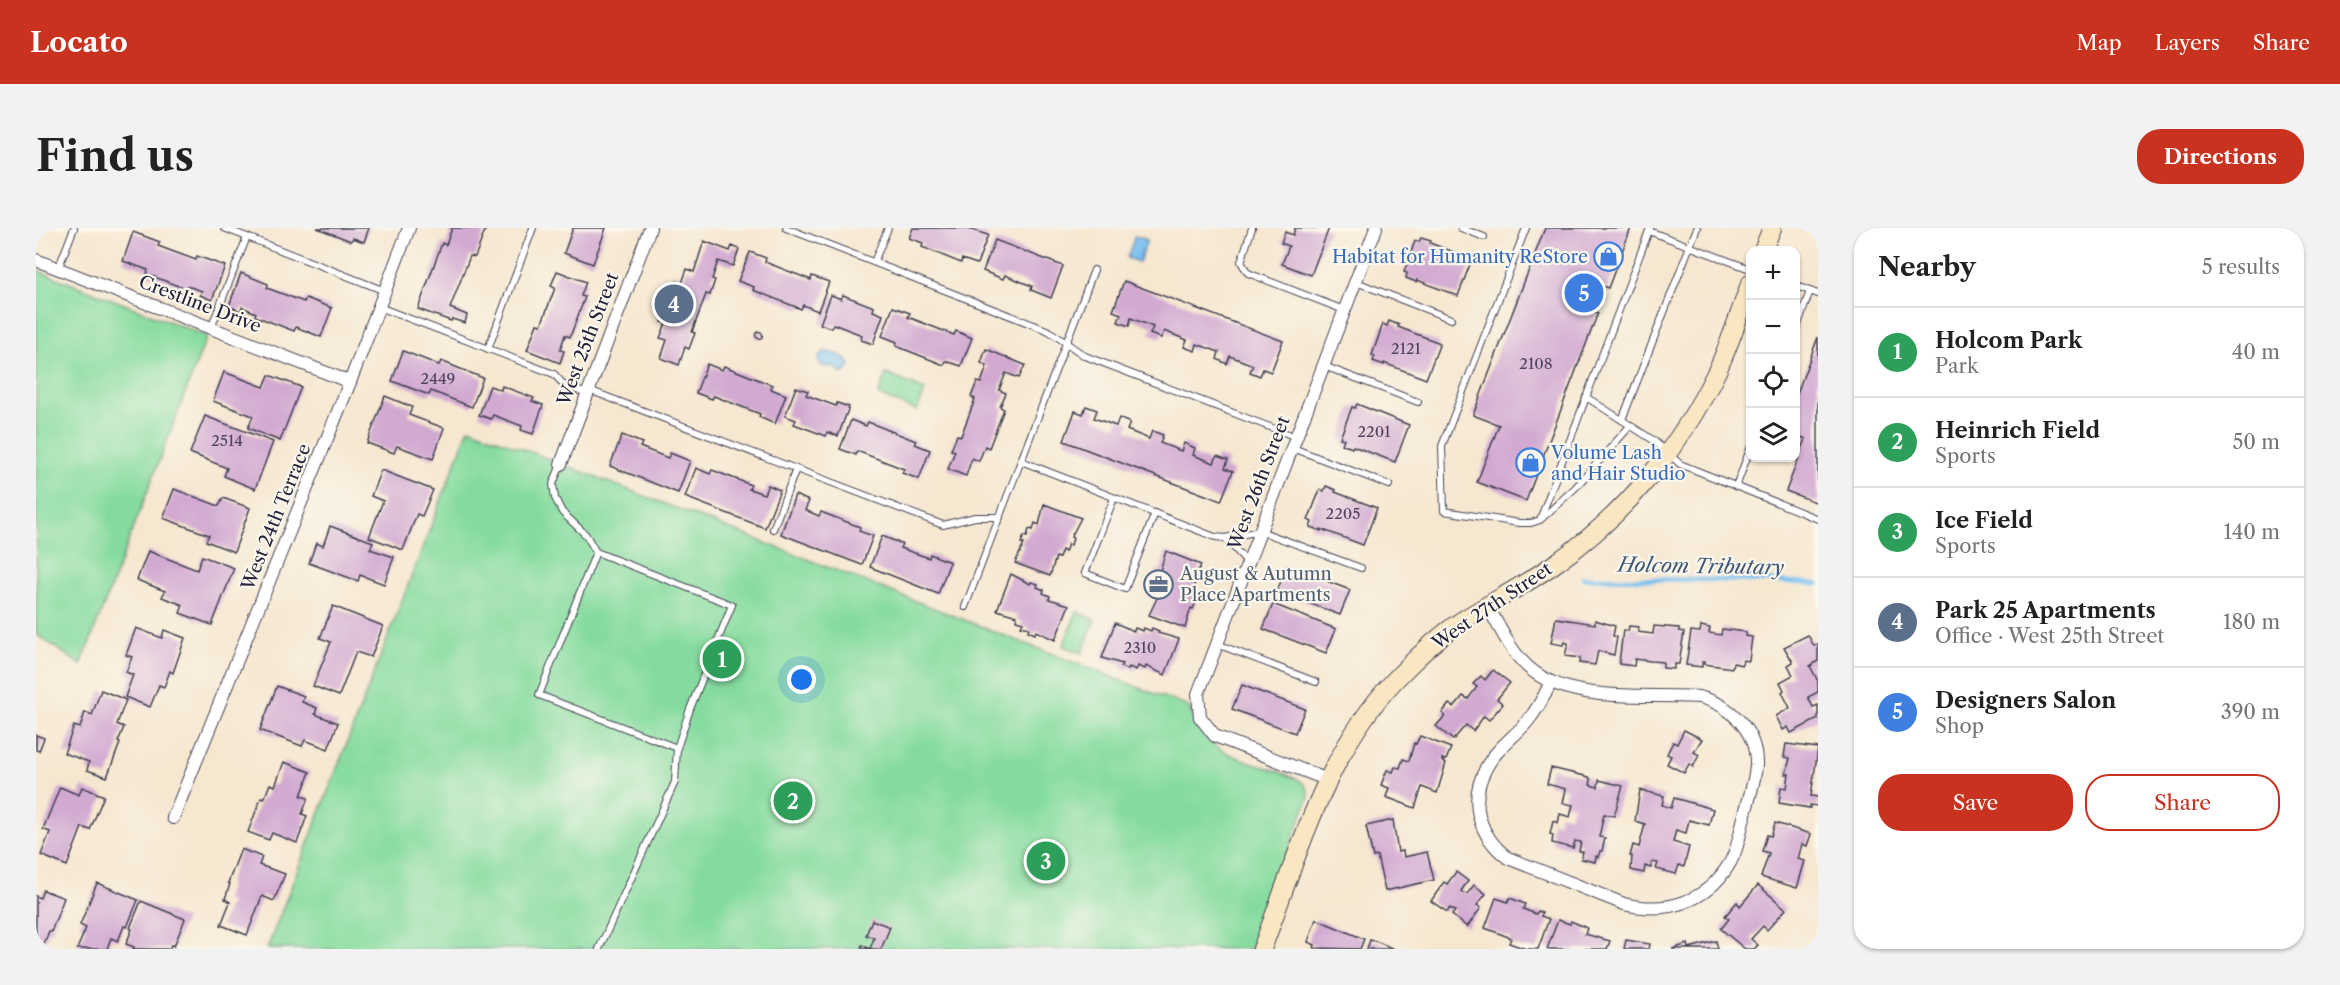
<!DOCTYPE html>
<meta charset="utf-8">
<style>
:root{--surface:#fff;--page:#f2f2f2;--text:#222;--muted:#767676;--line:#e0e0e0;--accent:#c8321e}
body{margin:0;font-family:"Libre Caslon Text",serif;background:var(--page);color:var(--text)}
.controls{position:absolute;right:18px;top:18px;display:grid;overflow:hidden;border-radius:12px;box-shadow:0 2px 4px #0004}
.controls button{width:54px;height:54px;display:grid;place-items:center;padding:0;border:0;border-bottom:2px solid var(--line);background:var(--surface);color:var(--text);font:30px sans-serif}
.you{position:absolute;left:766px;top:452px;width:21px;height:21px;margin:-15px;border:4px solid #fff;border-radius:50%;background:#1a73e8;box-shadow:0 0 0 9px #1a73e833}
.badge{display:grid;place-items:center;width:39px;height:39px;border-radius:50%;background:var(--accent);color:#fff;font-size:20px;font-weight:700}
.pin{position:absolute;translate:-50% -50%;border:3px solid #fff;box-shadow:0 2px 6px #0006}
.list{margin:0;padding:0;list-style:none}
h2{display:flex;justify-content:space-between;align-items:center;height:78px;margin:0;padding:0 24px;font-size:26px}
h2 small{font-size:20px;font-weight:400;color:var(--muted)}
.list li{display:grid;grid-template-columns:39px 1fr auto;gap:18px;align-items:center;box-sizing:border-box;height:90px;padding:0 24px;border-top:2px solid var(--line)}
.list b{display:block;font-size:22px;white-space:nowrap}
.list p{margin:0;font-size:20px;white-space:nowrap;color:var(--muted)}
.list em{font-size:20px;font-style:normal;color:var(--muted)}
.actions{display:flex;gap:12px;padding:18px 24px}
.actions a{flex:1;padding:14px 0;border:2px solid var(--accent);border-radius:24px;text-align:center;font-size:21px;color:var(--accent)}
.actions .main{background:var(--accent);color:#fff}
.icon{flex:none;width:33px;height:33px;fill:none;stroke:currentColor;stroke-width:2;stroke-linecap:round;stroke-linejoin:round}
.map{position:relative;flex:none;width:1782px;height:721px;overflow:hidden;border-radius:24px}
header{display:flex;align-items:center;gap:36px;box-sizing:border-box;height:84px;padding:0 30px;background:var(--accent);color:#fff}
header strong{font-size:28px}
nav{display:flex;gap:33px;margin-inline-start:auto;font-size:21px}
.intro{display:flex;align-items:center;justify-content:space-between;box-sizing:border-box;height:144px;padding:0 36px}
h1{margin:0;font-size:42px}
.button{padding:15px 27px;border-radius:24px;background:var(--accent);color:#fff;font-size:21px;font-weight:700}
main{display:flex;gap:36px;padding:0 36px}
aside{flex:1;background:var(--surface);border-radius:24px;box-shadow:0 2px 4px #0004}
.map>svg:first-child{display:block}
.green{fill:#85db9f;stroke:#547e6d;stroke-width:1.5}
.water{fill:#77c0f0;stroke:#4c7196;stroke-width:1.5}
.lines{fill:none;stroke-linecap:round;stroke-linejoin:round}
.stream{stroke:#77c0f0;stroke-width:4.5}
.building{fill:#d2aad1}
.lane-casing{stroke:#424051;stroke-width:8}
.street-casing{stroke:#424051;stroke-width:14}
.secondary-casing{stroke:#424051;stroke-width:20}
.lane{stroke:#fff;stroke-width:6}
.street{stroke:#fff;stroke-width:12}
.secondary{stroke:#f9e7c3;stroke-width:18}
.labels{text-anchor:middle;stroke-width:4.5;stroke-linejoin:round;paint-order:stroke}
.number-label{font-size:15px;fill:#4e4460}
.shop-label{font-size:18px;fill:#366cbe;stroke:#fbf7ec;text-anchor:end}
.street-label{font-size:18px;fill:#22223b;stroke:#fbf7ec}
.service-label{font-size:18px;fill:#4e5e75;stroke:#fbf7ec;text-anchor:start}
.water-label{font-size:20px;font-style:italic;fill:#40597a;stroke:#fbf7ec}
</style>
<header>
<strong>Locato</strong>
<nav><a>Map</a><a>Layers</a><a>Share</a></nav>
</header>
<div class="intro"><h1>Find us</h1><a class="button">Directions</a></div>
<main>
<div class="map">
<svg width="1782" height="721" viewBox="0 0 1782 721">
<rect width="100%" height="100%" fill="#fbf7ec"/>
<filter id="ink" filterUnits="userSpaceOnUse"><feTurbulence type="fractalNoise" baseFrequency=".0167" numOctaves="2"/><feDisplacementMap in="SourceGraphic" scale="12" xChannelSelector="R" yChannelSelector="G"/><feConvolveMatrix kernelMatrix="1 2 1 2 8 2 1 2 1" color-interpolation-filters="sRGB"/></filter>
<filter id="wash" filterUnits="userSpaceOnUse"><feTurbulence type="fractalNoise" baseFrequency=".008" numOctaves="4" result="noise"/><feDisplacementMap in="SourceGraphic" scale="24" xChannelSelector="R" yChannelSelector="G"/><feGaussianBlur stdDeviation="1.35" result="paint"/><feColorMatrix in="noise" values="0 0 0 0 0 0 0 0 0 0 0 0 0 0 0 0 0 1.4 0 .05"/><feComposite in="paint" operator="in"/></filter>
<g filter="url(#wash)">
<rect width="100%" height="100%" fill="#f6e7d0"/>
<!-- green -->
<g class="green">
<polygon points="0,42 171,108 45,437 0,406"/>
<polygon points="850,146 889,162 881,183 842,167"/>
<path d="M433 200 1153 479C1169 536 1223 529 1266 554L1271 560 1273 569 1215 721H231Z"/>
<polygon points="1041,384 1059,392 1046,425 1027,418"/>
</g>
<!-- water -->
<g class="water">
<polygon points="1099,8 1111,12 1103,34 1091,30"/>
<path d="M787 124C796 123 810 128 814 137L811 143 806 146 797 138 790 139 784 137 782 129Z"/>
</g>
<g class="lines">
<!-- stream -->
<polyline class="stream" points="1547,350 1738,353 1782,356"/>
</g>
<g id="blocks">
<!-- building -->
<g class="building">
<polygon points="281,0 333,0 328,14 317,10 315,13"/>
<polygon points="416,0 450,0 439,29 434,28 414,80 431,87 429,95 416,91 415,93 382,81 406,15 410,17"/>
<polygon points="537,0 570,0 557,36 528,25"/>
<polygon points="877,0 929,0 952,7 941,36 926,31 925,35 886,19 887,15 873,10"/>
<polygon points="1259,0 1293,0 1275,47 1246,36 1253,18 1245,15 1249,4 1257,7"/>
<polygon points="1509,0 1595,0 1572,60 1560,56 1550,81 1562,85 1490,273 1441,254 1463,197 1437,187"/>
<polygon points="97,4 124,14 122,18 160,32 161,28 189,38 176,72 164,67 166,63 151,58 150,61 111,46 112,42 87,33"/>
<polygon points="1385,10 1395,13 1394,15 1436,31 1422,68 1381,52 1380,54 1370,50 1371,45 1368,44 1379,13 1383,14"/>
<polygon points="959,12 1027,38 1015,70 995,62 996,58 969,47 967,51 947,43"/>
<polygon points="668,13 694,23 696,18 703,21 697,38 682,33 676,51 679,52 674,67 670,66 656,104 659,105 653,121 649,119 643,137 625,130 631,112 624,110 630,95 626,94 641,53 646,55 651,41 658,44"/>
<polygon points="714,24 730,30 729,34 775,52 776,48 793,54 782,83 767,77 765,81 717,62 718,59 702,53"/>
<polygon points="521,43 550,54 545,68 549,69 534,109 529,107 524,122 528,123 524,135 491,122 501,96 505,97 519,60 515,58"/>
<polygon points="205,45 232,56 231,60 268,74 270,70 296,80 285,109 260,99 258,103 219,88 220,85 206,79 204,83 193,78"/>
<polygon points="1088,53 1247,113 1235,144 1227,141 1224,148 1214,144 1217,137 1194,128 1191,136 1181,131 1183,124 1161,116 1159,123 1148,119 1151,112 1128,103 1125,110 1114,106 1117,99 1095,90 1093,98 1082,94 1085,86 1077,83"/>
<polygon points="795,67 805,71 807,67 838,79 837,83 847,87 837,116 825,112 826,107 797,96 795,100 784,96"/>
<polygon points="857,79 874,85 872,89 918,107 920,103 936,110 925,138 910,133 908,137 860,118 861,114 846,108"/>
<polygon points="1353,93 1363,97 1362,99 1404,115 1390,151 1348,135 1348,137 1337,133 1339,128 1336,127 1347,96 1351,98"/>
<circle cx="723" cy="107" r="3.5"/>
<polygon points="1782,109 1782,275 1750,263 1770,211 1760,207 1760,168"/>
<polygon points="950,121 989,137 983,150 970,145 963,162 970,165 964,179 968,181 953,220 949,218 943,233 936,230 930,248 912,241 919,223 915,222 921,207 925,208 939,171 935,169 941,154 945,155 951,138 945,135"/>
<polygon points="367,123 403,137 405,133 447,150 436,179 395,163 393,167 356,153"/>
<polygon points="671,136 686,142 688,138 736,157 735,161 750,167 739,196 723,189 724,186 678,168 676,171 660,165"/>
<polygon points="188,144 228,159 233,147 265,159 244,213 212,200 217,188 177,173"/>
<polygon points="454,158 465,162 466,158 498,170 496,173 507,177 497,206 485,202 486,198 457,187 455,191 443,187"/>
<polygon points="760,159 772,163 770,167 800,178 801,175 813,179 802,208 791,204 790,208 758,196 760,192 749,188"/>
<polygon points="349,168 376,179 373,187 408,200 397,231 361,218 358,225 331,215"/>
<polygon points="1321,176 1373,197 1359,234 1317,218 1316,220 1306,216 1308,211 1304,210 1316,179 1319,180"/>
<polygon points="1050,178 1061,182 1058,190 1080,198 1083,190 1094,195 1091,202 1113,211 1116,203 1127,207 1124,215 1145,223 1148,215 1159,220 1157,227 1178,235 1181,228 1192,232 1189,240 1197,243 1185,273 1028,213 1039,183 1047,186"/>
<polygon points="169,188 237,214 219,261 188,248 191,240 154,225"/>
<polygon points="815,192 830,198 832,194 880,213 879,216 894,222 883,251 866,245 868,241 821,223 820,227 804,221"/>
<polygon points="586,207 606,215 604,219 632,230 634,225 654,233 642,265 574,238"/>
<polygon points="660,240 674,246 676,242 715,257 713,261 728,266 732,257 744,262 729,300 649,269"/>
<polygon points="345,242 397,262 386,288 381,286 367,322 333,309 347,273 335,268"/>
<polygon points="1290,258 1300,262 1299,264 1341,280 1327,317 1285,301 1285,303 1274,299 1276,294 1272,292 1284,262 1288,263"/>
<polygon points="138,261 183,278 187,270 214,280 198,324 170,313 173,307 127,290"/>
<polygon points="759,267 773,273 769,282 783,288 785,284 824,299 823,303 837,308 826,337 745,306"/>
<polygon points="1008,276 1045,290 1035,309 1037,310 1035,317 1032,316 1029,324 1026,322 1023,330 1020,329 1014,348 979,335 988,316 985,315 988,308 991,309 993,301 997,302 999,295 1003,297"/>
<polygon points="294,298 337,314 334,321 358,329 348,356 324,347 322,353 273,335 280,315 287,318"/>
<polygon points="846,308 866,316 864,320 893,330 894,326 914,334 902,366 834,339"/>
<polygon points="112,323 161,342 166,328 198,340 176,397 144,385 147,377 126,369 129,363 101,352"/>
<polygon points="1130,323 1165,337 1156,355 1159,357 1157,364 1160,365 1157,372 1160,374 1157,381 1155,380 1149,400 1113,387 1122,368 1119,367 1121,360 1118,358 1121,351 1118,350 1121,342 1124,343"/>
<polygon points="1251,338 1314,362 1304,387 1241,363"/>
<polygon points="975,346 994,356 995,354 1002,356 1001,359 1008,362 1007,365 1014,368 1013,371 1033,377 1019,412 1000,403 999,406 992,403 993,400 985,398 987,394 980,392 981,388 961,382"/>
<polygon points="1237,376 1300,401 1290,425 1227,401"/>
<polygon points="297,378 347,398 335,429 320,424 303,468 277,458 295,414 284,410"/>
<polygon points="1520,390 1559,396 1559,392 1579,398 1577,408 1581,409 1578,427 1562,423 1559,437 1543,435 1544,430 1529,428 1532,415 1528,414 1527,417 1515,415"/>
<polygon points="1079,395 1098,403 1099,400 1107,403 1108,400 1115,403 1116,400 1123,403 1122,405 1143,411 1129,447 1110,438 1109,441 1102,438 1100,442 1093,439 1092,442 1084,439 1086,436 1066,430"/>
<polygon points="1593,398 1603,399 1602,404 1617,406 1618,398 1643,400 1643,403 1648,404 1643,436 1638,436 1638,441 1627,440 1627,434 1615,433 1599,431 1598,438 1583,436 1587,402 1592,403"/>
<polygon points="1665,398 1674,400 1673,405 1685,407 1686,401 1710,404 1710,408 1716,409 1713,433 1707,432 1706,437 1697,435 1696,440 1668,436 1668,434 1666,434 1666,439 1650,437 1655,403 1664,404"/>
<polygon points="100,400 126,410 128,402 149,410 137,445 134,443 128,459 123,457 114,479 89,469 97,447 90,444 96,429 90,427"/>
<polygon points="1772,407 1778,418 1782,416 1782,433 1774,438 1782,453 1782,464 1772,469 1777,479 1782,477 1782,491 1755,505 1752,499 1747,502 1740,488 1754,480 1746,464 1748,462 1744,454 1757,447 1752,437 1757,434 1748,419"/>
<polygon points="1457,442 1474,455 1461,471 1467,476 1453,492 1448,488 1437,503 1430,497 1417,512 1400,498 1409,488 1406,485 1413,476 1418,479 1427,468 1432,471 1441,459 1437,456 1445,448 1449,452"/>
<polygon points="1206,457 1269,481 1259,505 1196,481"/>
<polygon points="241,458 268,468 266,474 281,480 279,486 302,495 292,521 269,512 266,518 224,502"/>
<polygon points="65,462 90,472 81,496 88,499 82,514 84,515 71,549 51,542 53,534 28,525 38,498 44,500 49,484 56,487"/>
<polygon points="1648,502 1666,511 1658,524 1663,527 1657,539 1653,536 1648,545 1631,536 1635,528 1631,526 1637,514 1641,516"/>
<polygon points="0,507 8,510 3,523 0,522"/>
<polygon points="1384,508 1415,520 1410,532 1406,531 1406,533 1410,535 1401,565 1386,559 1379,580 1350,569 1353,560 1345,557 1351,542 1357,544 1359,539 1364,540 1367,531 1373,533 1378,515 1380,516"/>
<polygon points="1750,516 1782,520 1775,568 1782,569 1782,578 1774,577 1774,580 1743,575 1745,559 1751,560 1753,546 1750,546 1754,530 1748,529"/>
<polygon points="248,534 274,544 265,568 272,570 266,586 271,588 261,615 236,605 233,612 212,604 225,570 228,571 234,556 239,558"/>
<polygon points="1515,540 1553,549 1555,552 1554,557 1562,559 1563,552 1587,558 1578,588 1568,586 1563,609 1569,610 1566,623 1564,623 1562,629 1560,628 1559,634 1545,631 1547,624 1543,623 1545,614 1539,613 1537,620 1516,615 1517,607 1514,606 1517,593 1522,595 1524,586 1534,589 1537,577 1527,575 1530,561 1511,556"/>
<polygon points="24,559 43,567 46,559 68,568 54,602 46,599 31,638 5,627 14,604 7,601"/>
<polygon points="1604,562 1628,568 1626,577 1635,580 1638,570 1677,581 1673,597 1653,592 1650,605 1640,602 1637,614 1653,619 1648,639 1643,637 1640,646 1620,641 1622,635 1616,634 1615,640 1609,638 1608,645 1595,642 1596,628 1594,628 1597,617 1603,619 1609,596 1599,593"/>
<polygon points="1357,592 1362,624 1367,623 1368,629 1391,624 1398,652 1349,663 1341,628 1337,629 1330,598"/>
<polygon points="1739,595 1775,606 1771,618 1766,616 1762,631 1769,633 1761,660 1725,649 1733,625 1726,623 1731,607 1735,608"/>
<polygon points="205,621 226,629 223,637 249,646 238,673 226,668 211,707 185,697 194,674 189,671 194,656 192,655"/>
<polygon points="1420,644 1432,653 1425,663 1427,665 1431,666 1438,657 1450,666 1441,677 1445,680 1431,699 1416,687 1419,683 1414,680 1411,684 1395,673 1408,654 1411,656"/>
<polygon points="61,655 102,672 91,699 88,698 82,713 75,710 71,721 41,721 50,700 44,697"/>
<polygon points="1722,657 1750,681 1731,702 1727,698 1715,711 1722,717 1718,721 1709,721 1685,701 1693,691 1689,688 1701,674 1704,678"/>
<polygon points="7,662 28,670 15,704 13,703 7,719 0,716 0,668 4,670"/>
<polygon points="1460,670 1472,674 1474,670 1489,676 1487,681 1500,686 1502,683 1506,685 1505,688 1513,691 1502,721 1490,721 1473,715 1475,710 1449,700"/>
<polygon points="105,673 149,691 138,718 135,717 133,721 97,721 98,719 90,716 96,701 94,700"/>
<polygon points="1280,691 1328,711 1324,721 1278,720 1279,717 1272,714"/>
<polygon points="836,692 854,699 848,714 845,721 825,721 826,717 834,721 838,710 830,707"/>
<polygon points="1522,692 1534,696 1535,693 1551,700 1549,706 1574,713 1571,721 1511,721"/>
<polygon points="1334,712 1342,714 1358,721 1331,721"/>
<polygon points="1590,712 1614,716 1613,721 1588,721"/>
<polygon points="1680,713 1682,721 1636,721 1652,716 1653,720"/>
</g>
</g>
</g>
<g filter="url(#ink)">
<use href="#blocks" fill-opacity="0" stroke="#424051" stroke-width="1.5"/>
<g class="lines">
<defs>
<g id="lane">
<polyline points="188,0 349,63"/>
<polyline points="750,0 1013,103 1049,128 1260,209"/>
<polyline points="1216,0 1205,34 1212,45 1308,82"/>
<polyline points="1425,0 1448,9"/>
<polyline points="1490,0 1406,218 1408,283 1483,295 1495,295 1504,292 1539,260 1594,198"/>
<polyline points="1613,3 1714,41"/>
<polyline points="838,34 852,0"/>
<polyline points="22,41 38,0"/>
<polyline points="1320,54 1415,91"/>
<polyline points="1760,58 1782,66"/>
<polyline points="343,79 518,146 528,157 551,166"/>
<polyline points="175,100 211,9"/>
<polyline points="1760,102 1774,63"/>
<polyline points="452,121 497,0"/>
<polyline points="1288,138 1382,174"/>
<polyline points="553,162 907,297 939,289 964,289"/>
<polyline points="1550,169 1617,212 1644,236 1782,291"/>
<polyline points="1586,192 1661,0"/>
<polyline points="1257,220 1353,257"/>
<polyline points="985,233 1179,309 1189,310 1224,303 1325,340"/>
<polyline points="525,236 517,256 519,270 526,284 550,307 560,324 503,467 641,520"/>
<polyline points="1700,259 1714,221"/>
<polyline points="1078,270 1049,345 1089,361 1119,285"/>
<polyline points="1505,289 1614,0"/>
<polyline points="737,301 760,241"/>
<polyline points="1189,310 1212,335"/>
<polyline points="560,324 696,377 654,481 641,520 639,554 563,721"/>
<polyline points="929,379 1058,42"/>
<polyline points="1181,416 1280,454"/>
</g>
<g id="street">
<polyline points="0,32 314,154"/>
<polyline points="525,236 614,0"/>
<path d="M1451 377C1463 398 1474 423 1492 439 1534 477 1610 465 1663 469 1694 476 1721 503 1720 537 1719 553 1713 570 1709 586 1704 603 1702 623 1692 638 1669 675 1629 686 1588 676L1472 630C1443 608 1432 573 1450 540 1459 522 1478 509 1491 494 1501 482 1508 469 1515 454"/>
<polyline points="1292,552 1179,508 1164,489 1162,466 1340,0"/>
<polyline points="137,590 314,154 373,0"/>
</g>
<g id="secondary">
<polyline points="1727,22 1736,0"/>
<path d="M1226 721C1261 629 1289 527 1357 454 1377 433 1398 412 1421 396 1452 376 1484 360 1514 339 1587 290 1644 220 1682 141 1695 113 1704 84 1714 56"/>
</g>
</defs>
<!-- lane casing -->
<use href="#lane" class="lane-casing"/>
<!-- street casing -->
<use href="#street" class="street-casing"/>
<!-- secondary casing -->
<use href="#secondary" class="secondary-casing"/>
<!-- lane -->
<use href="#lane" class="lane"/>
<!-- street -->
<use href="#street" class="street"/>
<!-- secondary -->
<use href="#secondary" class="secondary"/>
</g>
</g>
<!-- icons -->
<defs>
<symbol id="shop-ring" viewBox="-11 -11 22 22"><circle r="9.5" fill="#fbf7ec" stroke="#3f7fe0" stroke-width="1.5"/><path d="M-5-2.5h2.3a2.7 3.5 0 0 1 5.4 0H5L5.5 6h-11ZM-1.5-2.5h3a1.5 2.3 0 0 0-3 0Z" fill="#3f7fe0"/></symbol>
<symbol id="office-ring" viewBox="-11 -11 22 22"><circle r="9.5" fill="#fbf7ec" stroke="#5c6f8a" stroke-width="1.5"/><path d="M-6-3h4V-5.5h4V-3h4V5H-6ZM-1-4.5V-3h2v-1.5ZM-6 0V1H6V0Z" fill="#5c6f8a"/></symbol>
</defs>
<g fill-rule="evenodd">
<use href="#shop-ring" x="1556" y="12" width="33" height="33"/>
<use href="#shop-ring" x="1478" y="218" width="33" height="33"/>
<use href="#office-ring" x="1106" y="340" width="33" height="33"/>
</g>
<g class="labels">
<!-- number labels -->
<g class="number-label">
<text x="1370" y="126">2121</text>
<text x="1500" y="141">2108</text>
<text x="402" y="156">2449</text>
<text x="1338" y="209">2201</text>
<text x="191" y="218">2514</text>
<text x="1307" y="291">2205</text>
<text x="1104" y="425">2310</text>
</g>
<!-- shop labels -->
<g class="shop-label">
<text x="1552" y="35">Habitat for Humanity ReStore</text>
<text x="1515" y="231" text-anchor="start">Volume Lash<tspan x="1515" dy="21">and Hair Studio</tspan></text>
</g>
<!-- street labels -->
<g class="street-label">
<text transform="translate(164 76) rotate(21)" y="6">Crestline Drive</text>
<text transform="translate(552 111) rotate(-69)" y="6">West 25th Street</text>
<text transform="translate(1223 255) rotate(-69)" y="6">West 26th Street</text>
<text transform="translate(240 289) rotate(-68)" y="6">West 24th Terrace</text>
<text transform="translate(1456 378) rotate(-34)" y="6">West 27th Street</text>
</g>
<!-- service labels -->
<g class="service-label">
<text x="1144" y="352">August &amp; Autumn<tspan x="1144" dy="21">Place Apartments</tspan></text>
</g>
<!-- water labels -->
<g class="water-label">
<text transform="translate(1665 338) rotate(1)" y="7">Holcom Tributary</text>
</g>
</g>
</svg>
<div class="controls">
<button>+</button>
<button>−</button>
<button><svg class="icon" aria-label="locate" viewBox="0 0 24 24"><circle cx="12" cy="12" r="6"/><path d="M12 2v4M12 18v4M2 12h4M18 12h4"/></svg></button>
<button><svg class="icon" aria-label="layers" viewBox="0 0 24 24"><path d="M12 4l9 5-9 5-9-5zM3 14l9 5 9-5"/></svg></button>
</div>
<div class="you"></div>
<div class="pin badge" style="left:686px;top:431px;background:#2e9e5b">1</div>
<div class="pin badge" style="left:757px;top:573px;background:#2e9e5b">2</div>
<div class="pin badge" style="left:1010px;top:633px;background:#2e9e5b">3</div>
<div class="pin badge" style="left:638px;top:76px;background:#5c6f8a">4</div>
<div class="pin badge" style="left:1548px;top:65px;background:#3f7fe0">5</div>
</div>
<aside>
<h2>Nearby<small>5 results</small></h2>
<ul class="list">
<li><span class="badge" style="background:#2e9e5b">1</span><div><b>Holcom Park</b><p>Park</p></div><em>40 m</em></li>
<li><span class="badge" style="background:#2e9e5b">2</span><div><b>Heinrich Field</b><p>Sports</p></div><em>50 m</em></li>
<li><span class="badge" style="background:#2e9e5b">3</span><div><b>Ice Field</b><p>Sports</p></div><em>140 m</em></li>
<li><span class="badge" style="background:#5c6f8a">4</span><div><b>Park 25 Apartments</b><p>Office · West 25th Street</p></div><em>180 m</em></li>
<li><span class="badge" style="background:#3f7fe0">5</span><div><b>Designers Salon</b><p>Shop</p></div><em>390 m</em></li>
</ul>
<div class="actions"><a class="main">Save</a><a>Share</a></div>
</aside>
</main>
